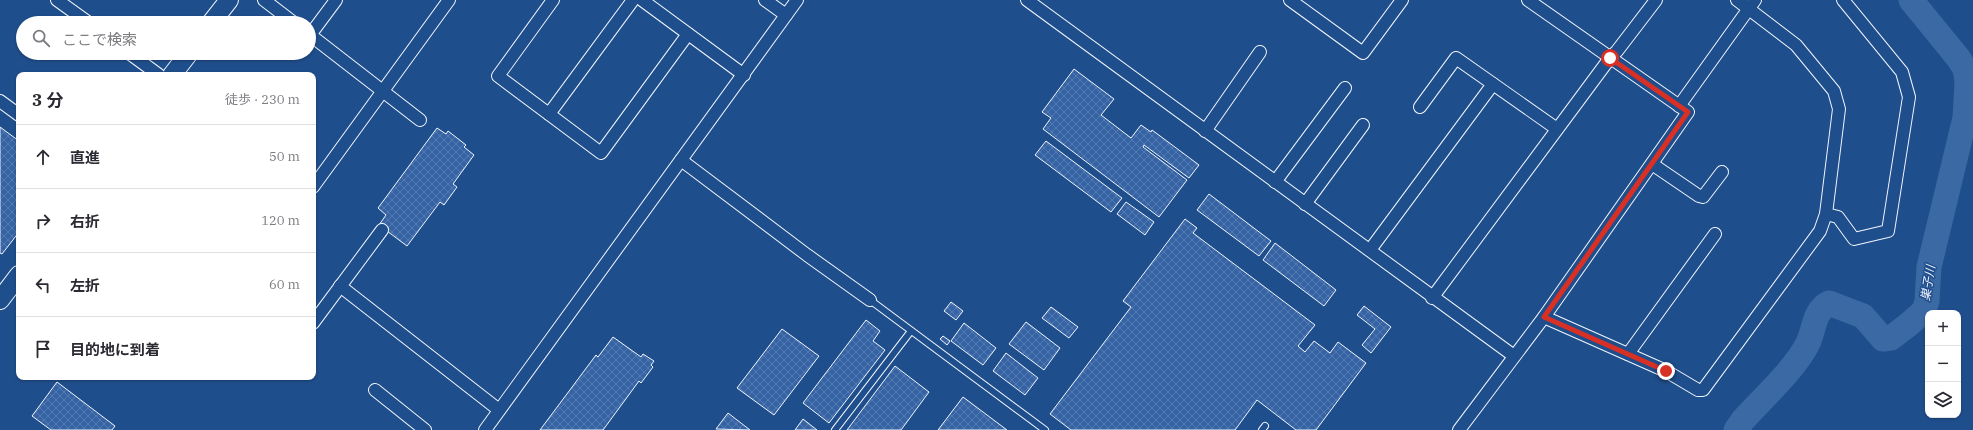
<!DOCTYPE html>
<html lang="ja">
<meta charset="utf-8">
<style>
:root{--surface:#fff;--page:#f7f7f7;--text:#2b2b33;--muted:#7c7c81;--line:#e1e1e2}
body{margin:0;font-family:"IBM Plex Serif","Noto Sans JP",serif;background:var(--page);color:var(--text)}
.controls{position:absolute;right:12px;bottom:12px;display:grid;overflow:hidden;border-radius:8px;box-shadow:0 1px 3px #0004}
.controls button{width:36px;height:36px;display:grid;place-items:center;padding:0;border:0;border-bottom:1px solid var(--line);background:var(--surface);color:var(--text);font:20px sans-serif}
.stop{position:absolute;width:12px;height:12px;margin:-9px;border:3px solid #d93025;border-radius:50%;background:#fff}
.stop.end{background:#d93025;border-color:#fff;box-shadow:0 1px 4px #0008}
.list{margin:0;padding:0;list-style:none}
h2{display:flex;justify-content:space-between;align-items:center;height:52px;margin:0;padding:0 16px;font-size:17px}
h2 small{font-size:13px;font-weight:400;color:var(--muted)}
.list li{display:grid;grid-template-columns:26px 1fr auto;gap:12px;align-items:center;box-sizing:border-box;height:64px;padding:0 16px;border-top:1px solid var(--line)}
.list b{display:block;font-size:15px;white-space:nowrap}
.list em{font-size:13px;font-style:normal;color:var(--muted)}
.icon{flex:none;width:22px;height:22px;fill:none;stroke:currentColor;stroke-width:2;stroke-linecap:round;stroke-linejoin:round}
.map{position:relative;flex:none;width:1973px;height:430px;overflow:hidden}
.search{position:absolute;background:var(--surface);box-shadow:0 1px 3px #0004;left:16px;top:16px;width:300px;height:44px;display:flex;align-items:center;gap:10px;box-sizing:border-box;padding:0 14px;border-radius:22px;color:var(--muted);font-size:15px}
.panel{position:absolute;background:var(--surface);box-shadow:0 1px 3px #0004;left:16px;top:72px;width:300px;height:308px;border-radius:8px}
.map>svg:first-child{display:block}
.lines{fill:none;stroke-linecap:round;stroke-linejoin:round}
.river{stroke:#3b69a3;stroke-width:25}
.building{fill:url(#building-cross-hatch);stroke:#f2f6ff}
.lane-casing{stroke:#f2f6ff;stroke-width:8}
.street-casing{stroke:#f2f6ff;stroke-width:14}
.secondary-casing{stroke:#f2f6ff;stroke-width:20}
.lane{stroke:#1f4e8c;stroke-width:6}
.street{stroke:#1f4e8c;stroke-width:12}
.secondary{stroke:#1f4e8c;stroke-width:18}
.route{stroke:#d93025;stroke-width:5}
.labels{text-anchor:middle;stroke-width:3;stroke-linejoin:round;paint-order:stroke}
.water-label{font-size:12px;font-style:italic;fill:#f2f6ff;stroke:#1f4e8c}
</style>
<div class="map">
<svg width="1973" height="430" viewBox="0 0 1973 430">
<defs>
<pattern id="building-cross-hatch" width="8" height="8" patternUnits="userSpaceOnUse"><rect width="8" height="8" fill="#3563a3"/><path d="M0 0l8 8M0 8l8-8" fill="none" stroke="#537ab1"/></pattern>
</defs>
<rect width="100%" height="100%" fill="#1f4e8c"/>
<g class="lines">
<!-- river -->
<path class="river" d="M1736 430 1743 420C1763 398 1793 371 1807 345 1815 330 1813 311 1829 303L1863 316 1883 339 1891 338 1908 325 1924 311 1927 301 1929 267 1965 118 1967 81 1965 69 1959 59 1911 0"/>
</g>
<!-- building -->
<g class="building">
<polygon points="1074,69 1114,99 1101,115 1131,138 1141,125 1151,132 1152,130 1199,165 1189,178 1144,145 1143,147 1187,180 1159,217 1043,129 1051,118 1042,112"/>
<polygon points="0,127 19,141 19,232 2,254 0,253"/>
<polygon points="437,128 446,134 448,131 466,145 464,147 474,155 453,184 457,187 444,205 440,202 407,246 379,225 386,215 378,208"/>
<polygon points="1046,141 1122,198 1111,212 1035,155"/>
<polygon points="1209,194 1271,241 1259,256 1197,210"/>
<polygon points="1126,202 1154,222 1145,235 1117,214"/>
<polygon points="1185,219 1197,228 1193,233 1315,325 1298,346 1305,352 1314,341 1330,353 1338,342 1366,363 1316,430 1296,430 1257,400 1235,430 1071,430 1050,414 1131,307 1123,301"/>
<polygon points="1275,243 1336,290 1324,306 1263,260"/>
<polygon points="951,302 963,311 956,320 944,311"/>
<polygon points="1364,306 1391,327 1371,353 1362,345 1375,329 1357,315"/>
<polygon points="1051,307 1078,327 1069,338 1042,318"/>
<polygon points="866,320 880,331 873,341 885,350 829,423 803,403"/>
<polygon points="1026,322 1060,348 1044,370 1009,344"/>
<polygon points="964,323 996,348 983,365 951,341"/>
<polygon points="782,329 819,356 774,415 737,388"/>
<polygon points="943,336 950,341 947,345 940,339"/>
<polygon points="613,337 641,357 643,354 654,361 651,365 653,367 641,383 639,381 603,430 540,430 596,355 598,357"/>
<polygon points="1006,353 1038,378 1025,395 993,371"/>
<polygon points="895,366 929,392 901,430 847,430"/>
<polygon points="57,382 115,426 112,430 51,430 32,416"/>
<polygon points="963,397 1007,430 938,430"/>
<polygon points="728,413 750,430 716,429"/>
<polygon points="803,419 817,430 795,430"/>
</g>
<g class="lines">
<defs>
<g id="lane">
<polyline points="870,300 1045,430"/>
<polyline points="835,430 911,331"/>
<polyline points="1262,430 1265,426"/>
</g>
<g id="street">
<polyline points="57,0 89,23"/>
<polyline points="264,0 294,23"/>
<polyline points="553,0 498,76 601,153 688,34"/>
<polyline points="642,0 744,75"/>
<polyline points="765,0 786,15"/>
<polyline points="1027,0 1514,356"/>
<polyline points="1290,0 1363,53 1402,0"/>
<polyline points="309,34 420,120"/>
<polyline points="310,35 336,0"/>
<polyline points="129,53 159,75"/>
<polyline points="0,101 19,115"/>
<polyline points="1679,106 1755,0"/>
<polyline points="1420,107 1456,58 1557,129"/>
<polyline points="549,114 633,0"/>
<polyline points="1205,131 1260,52"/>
<polyline points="681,160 807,255 870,300"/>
<polyline points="1652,164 1699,196 1703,197 1722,172"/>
<polyline points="1275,182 1345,88"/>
<polyline points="313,187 449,0"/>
<polyline points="1305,204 1363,125"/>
<polyline points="1826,214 1838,217 1854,239 1888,231 1909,97 1902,72 1843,0"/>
<polyline points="1370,250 1493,84"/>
<polyline points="340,286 499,410"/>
<polyline points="1432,298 1610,58 1617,51 1656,0"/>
<polyline points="1544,317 1666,371 1698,390 1703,390 1820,231 1826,214 1839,109 1834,91 1796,45 1737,0"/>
<polyline points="313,323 382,230"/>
<polyline points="1628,354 1715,234"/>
<polyline points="375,390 425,430"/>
<polyline points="485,430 797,0"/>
<polyline points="1459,430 1544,317 1688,112 1528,0"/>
</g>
<g id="secondary">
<polyline points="211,23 229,0"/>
<polyline points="172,75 189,53"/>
<polyline points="0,300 19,275"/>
</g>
</defs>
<!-- lane casing -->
<use href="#lane" class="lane-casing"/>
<!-- street casing -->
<use href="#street" class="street-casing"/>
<!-- secondary casing -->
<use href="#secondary" class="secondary-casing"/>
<!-- lane -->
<use href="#lane" class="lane"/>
<!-- street -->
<use href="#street" class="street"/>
<!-- secondary -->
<use href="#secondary" class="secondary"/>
</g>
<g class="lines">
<!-- route -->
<polyline class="route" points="1610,58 1688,112 1544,317 1666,371"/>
</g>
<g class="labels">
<!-- water labels -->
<g class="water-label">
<text transform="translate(1928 283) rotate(-81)" y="4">巣子川</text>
</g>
</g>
</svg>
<div class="controls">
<button>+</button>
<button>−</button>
<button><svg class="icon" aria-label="layers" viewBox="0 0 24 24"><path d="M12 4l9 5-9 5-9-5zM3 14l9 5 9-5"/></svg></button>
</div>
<div class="stop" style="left:1610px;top:58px"></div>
<div class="stop end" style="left:1666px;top:371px"></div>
<div class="search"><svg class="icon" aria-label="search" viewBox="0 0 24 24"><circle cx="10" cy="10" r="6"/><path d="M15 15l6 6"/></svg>ここで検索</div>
<section class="panel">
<h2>3 分<small>徒歩 · 230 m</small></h2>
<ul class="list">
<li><svg class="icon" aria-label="ahead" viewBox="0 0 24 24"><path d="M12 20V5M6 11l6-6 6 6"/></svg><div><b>直進</b></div><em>50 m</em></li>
<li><svg class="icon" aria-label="right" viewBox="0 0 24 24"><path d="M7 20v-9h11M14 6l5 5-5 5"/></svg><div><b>右折</b></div><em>120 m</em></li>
<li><svg class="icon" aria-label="left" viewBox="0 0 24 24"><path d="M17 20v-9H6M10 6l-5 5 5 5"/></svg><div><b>左折</b></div><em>60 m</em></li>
<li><svg class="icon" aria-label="arrive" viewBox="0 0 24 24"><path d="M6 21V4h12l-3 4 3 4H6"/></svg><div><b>目的地に到着</b></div></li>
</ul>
</section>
</div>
